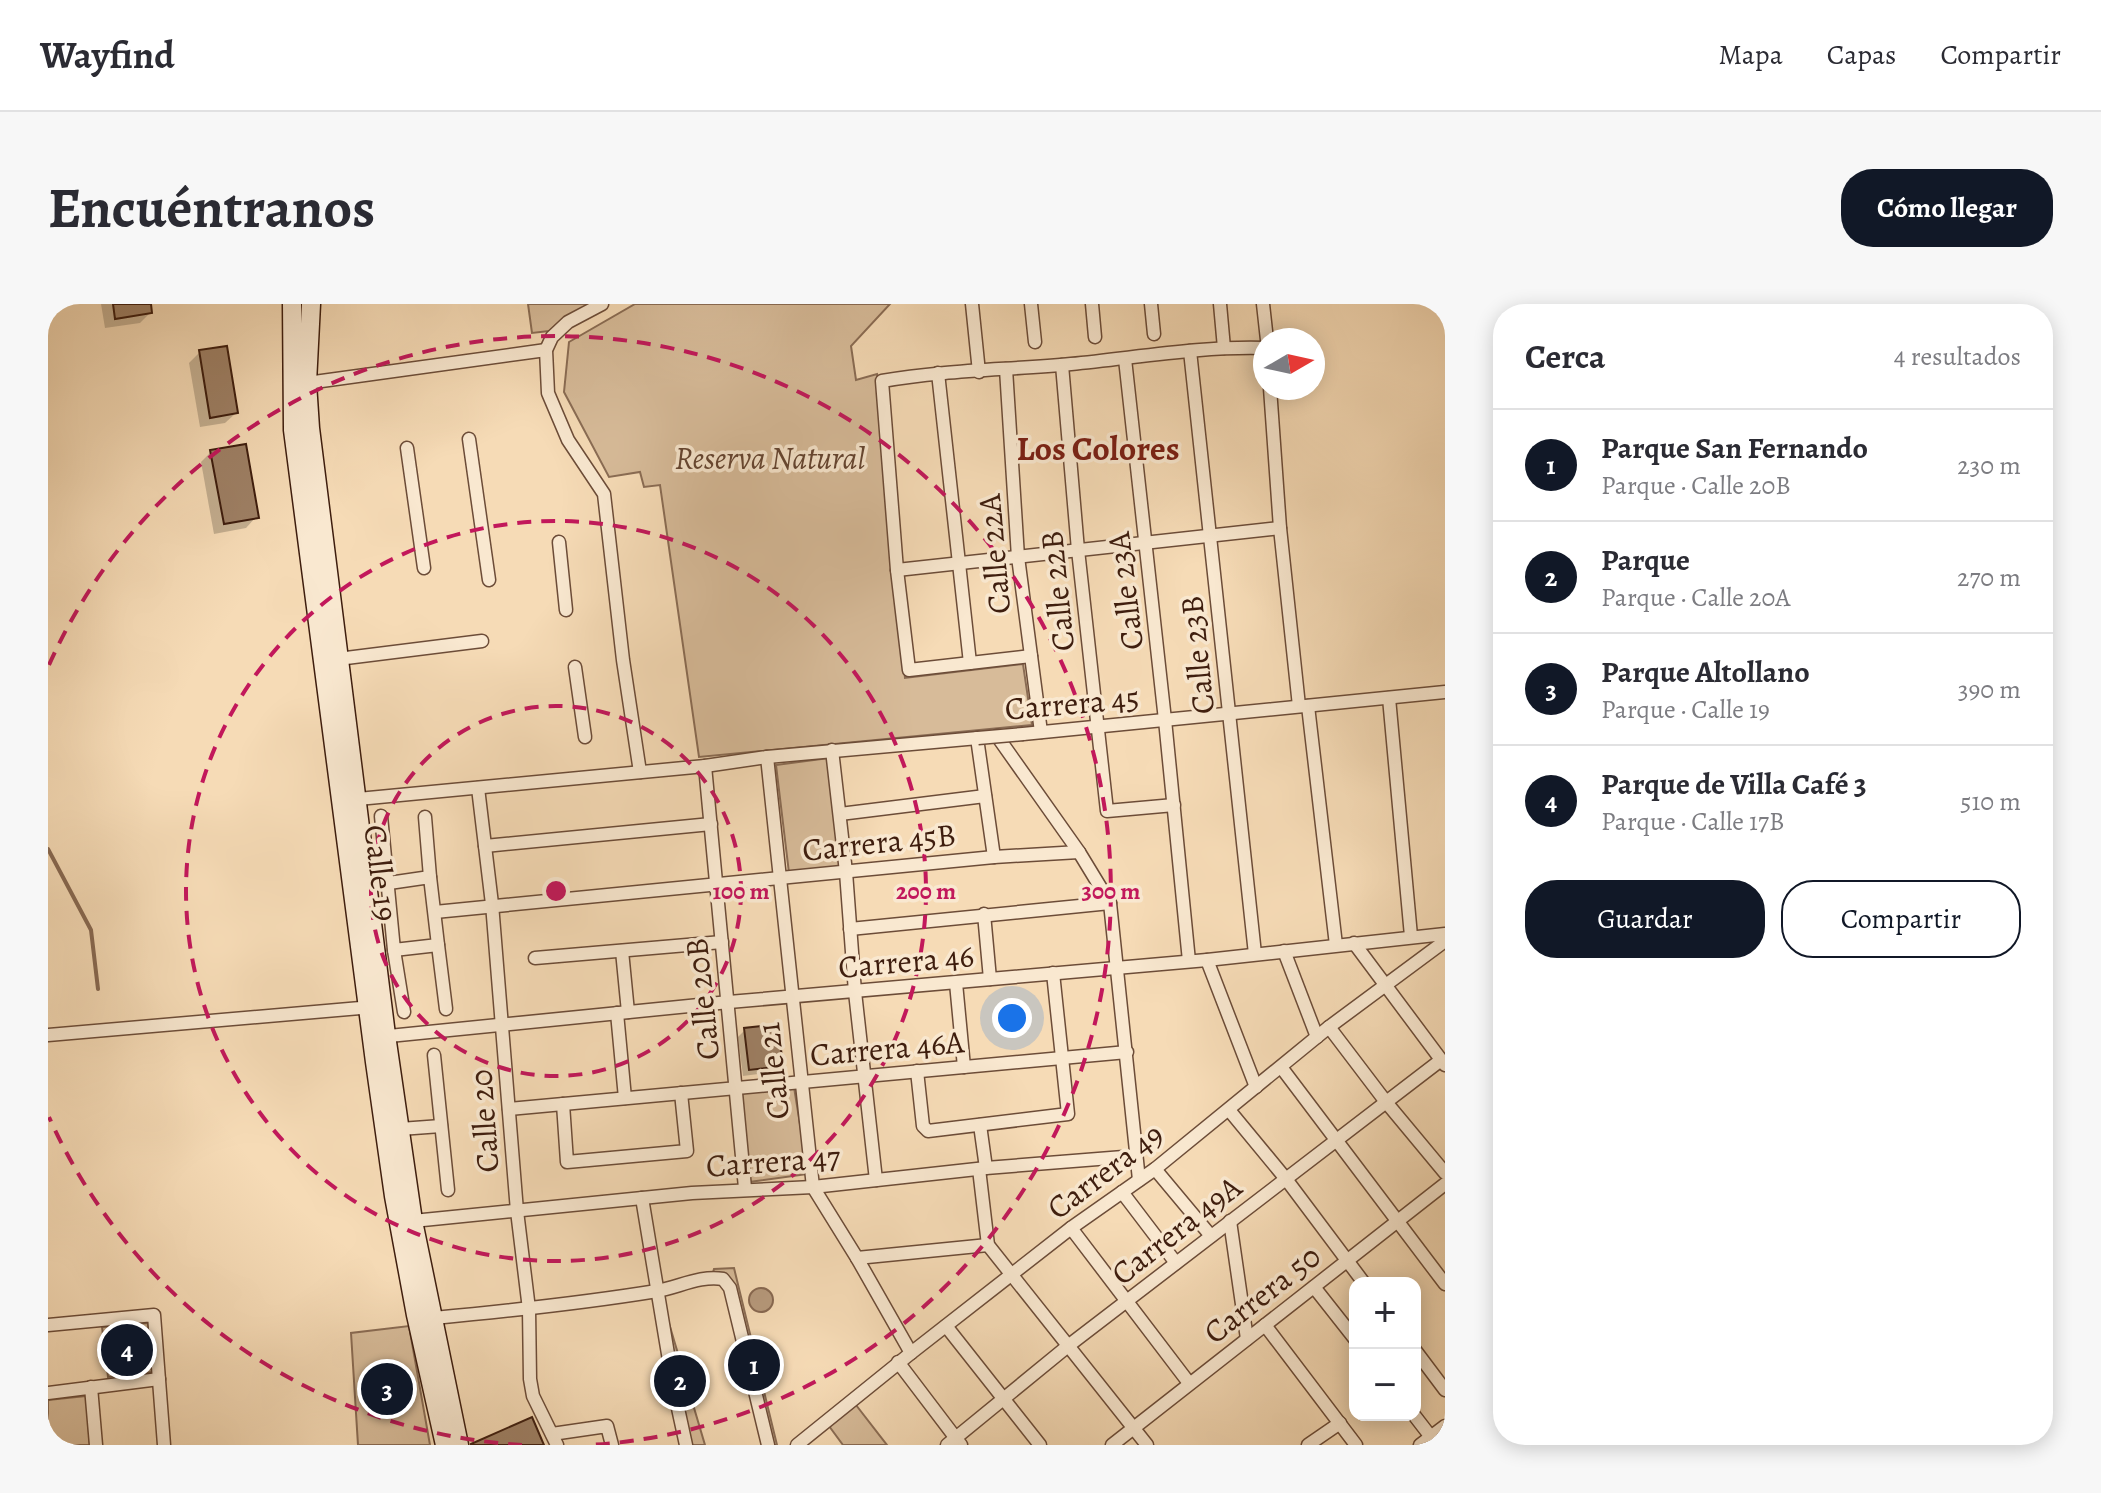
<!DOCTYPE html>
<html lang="es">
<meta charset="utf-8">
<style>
:root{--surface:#fff;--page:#f7f7f7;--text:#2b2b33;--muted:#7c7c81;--line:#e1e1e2;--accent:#111827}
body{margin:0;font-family:Alegreya,serif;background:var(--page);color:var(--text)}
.controls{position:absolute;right:24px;bottom:24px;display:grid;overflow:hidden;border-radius:16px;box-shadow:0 4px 20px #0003}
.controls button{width:72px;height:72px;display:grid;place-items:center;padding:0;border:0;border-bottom:2px solid var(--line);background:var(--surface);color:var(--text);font:40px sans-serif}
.compass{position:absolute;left:1205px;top:24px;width:72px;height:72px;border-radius:50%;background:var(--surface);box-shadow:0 4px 20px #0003;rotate:81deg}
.you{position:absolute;left:964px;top:714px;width:28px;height:28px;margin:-20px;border:6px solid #fff;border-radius:50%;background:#1a73e8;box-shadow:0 0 0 12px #1a73e833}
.badge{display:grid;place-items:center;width:52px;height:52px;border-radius:50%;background:var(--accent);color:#fff;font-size:26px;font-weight:700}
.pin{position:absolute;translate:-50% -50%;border:4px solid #fff;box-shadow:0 2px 8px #0006}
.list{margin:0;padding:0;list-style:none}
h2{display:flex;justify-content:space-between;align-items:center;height:104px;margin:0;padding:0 32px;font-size:34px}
h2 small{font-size:26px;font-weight:400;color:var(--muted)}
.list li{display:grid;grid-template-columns:52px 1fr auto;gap:24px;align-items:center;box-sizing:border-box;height:112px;padding:0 32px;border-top:2px solid var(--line)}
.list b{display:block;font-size:30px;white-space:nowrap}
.list p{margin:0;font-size:26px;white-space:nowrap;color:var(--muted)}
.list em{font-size:26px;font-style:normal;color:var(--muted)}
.actions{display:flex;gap:16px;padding:24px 32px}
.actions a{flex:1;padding:18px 0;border:2px solid var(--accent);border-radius:32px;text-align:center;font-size:28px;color:var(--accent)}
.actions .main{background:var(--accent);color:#fff}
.map{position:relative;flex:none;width:1397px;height:1141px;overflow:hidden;border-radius:32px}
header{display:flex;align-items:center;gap:48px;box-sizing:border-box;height:112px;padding:0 40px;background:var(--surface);border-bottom:2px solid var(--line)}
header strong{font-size:38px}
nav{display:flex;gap:44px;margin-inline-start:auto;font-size:28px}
.intro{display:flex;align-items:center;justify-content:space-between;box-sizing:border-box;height:192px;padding:0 48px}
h1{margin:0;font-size:56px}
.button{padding:20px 36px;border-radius:32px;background:var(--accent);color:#fff;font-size:28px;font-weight:700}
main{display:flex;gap:48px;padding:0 48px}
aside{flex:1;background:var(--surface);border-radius:32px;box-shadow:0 4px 20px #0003}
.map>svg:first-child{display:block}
.green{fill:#d7bb99;stroke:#8a6c54;stroke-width:2}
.water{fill:#b79a7d;stroke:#876851;stroke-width:2}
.shadow{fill:#0003}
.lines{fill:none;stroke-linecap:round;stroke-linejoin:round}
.stream{stroke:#876851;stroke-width:4}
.building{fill:#9e8065;stroke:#3e1d0e;stroke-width:2}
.street-casing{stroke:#6c4c38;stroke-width:15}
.secondary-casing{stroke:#3e1d0e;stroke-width:21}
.street{stroke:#f9e8d0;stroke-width:12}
.secondary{stroke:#f9e8d0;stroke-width:18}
.street-bridge-casing{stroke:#6c4c38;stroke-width:15;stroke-linecap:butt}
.street-bridge{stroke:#f9e8d0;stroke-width:12}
.ring{fill:none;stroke:#c2185b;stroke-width:4;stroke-dasharray:14 10}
.labels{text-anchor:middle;stroke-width:7;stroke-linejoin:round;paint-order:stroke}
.park-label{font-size:32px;font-style:italic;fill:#644431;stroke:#f9e8d0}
.street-label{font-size:32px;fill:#3e1d0e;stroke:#f9e8d0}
.neighbourhood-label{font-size:34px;font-weight:bold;fill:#7a1f14;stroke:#f9e8d0}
.centre{fill:#c2185b;stroke:#f9e8d0;stroke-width:4}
.ring-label{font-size:24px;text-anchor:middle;font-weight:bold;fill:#c2185b;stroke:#f9e8d0;stroke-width:7;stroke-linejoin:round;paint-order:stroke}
</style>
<header>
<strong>Wayfind</strong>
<nav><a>Mapa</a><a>Capas</a><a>Compartir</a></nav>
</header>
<div class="intro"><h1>Encuéntranos</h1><a class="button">Cómo llegar</a></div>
<main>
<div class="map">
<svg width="1397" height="1141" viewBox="0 0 1397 1141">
<rect width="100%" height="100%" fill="#f6dbb6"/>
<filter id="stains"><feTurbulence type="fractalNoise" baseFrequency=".0025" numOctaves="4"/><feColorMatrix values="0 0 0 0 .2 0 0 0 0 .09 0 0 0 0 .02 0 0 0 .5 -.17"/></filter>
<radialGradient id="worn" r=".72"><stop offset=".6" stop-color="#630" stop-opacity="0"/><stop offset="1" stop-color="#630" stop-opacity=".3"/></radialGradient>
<!-- green -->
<g class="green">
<polygon points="480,0 541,0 501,27 484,29"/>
<polygon points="587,0 842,0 803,42 808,76 829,70 857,374 975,360 984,421 651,453 612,181 596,183 592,168 561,173 516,88 521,38"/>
<polygon points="781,454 796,563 741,569 728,461"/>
<polygon points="746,783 760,870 701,878 689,790"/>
<polygon points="686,964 729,1141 724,1141 682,975 664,972 666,965"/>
<polygon points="615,999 657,1141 641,1141"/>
<polygon points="100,1019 104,1068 60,1073 54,1023"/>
<polygon points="361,1022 382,1141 310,1141 303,1029"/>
<polygon points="38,1092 42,1141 0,1141 0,1096"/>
<polygon points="808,1101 839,1141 795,1141 781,1122"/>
</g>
<!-- water -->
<circle class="water" cx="713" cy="996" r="12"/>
<!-- shadow -->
<g class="shadow">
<polygon points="53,0 101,0 102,9 92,19 57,24"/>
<polygon points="152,48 188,109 177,119 152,123 141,59"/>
<polygon points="163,148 208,213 198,224 166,230 153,158"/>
<polygon points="697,726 733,761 726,768 695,772 690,733"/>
</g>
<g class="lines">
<!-- stream -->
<polyline class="stream" points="0,545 43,626 50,685"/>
</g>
<!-- building -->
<g class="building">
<polygon points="65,0 103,0 104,9 67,15"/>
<polygon points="179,42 190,109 162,114 151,46"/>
<polygon points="198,140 211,214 176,220 162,146"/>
<polygon points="730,720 735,762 701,766 696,724"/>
<polygon points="484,1113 496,1141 423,1141 423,1140"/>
</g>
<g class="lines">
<defs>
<g id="street">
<polyline points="554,0 520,18 504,33 498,46 500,89 520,136 556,190 575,356 592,468"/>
<polyline points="924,0 931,68"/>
<polyline points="983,0 987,38"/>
<polyline points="1044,0 1047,33"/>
<polyline points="1103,0 1106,30"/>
<polyline points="1172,0 1176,44"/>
<polyline points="1215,0 1219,36"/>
<polyline points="1142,47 1207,650"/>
<polyline points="1077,55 1117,416 1141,657"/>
<polyline points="1014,61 1030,246 1059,507 1126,501"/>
<polyline points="958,65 970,253 993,428"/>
<polyline points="890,69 922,359"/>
<polyline points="259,79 498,46"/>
<polyline points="1222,84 1232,224 1251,402"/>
<polyline points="421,135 441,276"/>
<polyline points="359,144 376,264"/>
<polyline points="511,238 518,306"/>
<polyline points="849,266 1232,224"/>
<path d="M983 352 861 366 849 266 834 77C896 66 960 66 1023 60 1087 54 1152 42 1217 44"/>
<polyline points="290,355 434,337"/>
<polyline points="527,363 537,433"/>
<polyline points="1341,394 1363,632"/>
<polyline points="1260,402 1288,641"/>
<polyline points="975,430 1397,388"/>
<polyline points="949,432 1031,548 1062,599 1091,876"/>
<polyline points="929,434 946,553"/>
<polyline points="784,446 798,568 807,688 828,876"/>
<polyline points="719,453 765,883 809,954 863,1049"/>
<polyline points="657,462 719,453 930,434"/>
<polyline points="430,484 444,600 469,907 481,1005 482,1075 485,1092 509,1141"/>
<polyline points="310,495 657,462 697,884"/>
<polyline points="792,510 937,492"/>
<polyline points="333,512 346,646 390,641 382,573 341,579"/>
<polyline points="377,513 382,573"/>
<polyline points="437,542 663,520"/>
<polyline points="387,608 946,553 1031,548"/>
<polyline points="936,610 942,675"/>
<polyline points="802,625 1062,599"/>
<polyline points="1306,639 1397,761"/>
<polyline points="390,641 398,705"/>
<polyline points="346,646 356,708"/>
<polyline points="574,647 580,708"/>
<polyline points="1236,647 1269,733"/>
<polyline points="487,654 674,638"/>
<polyline points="1159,656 1208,783"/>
<polyline points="908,679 916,763"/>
<polyline points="569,709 577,794"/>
<polyline points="1281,723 1338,798 1397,869"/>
<polyline points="0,731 324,703"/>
<polyline points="331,733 681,698 1159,656 1397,630"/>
<polyline points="386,751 400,886"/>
<polyline points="1233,763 1397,980"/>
<polyline points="869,767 875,822 880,827 1020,810 1005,669"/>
<polyline points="515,800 519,858 639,847 633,789"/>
<polyline points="461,805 1079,748"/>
<polyline points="1181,806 1238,875 1316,979"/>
<polyline points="932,821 938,864"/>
<polyline points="352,825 393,822"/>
<polyline points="931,865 940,941 1099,1141"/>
<polyline points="1107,865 1163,932"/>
<polyline points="1074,888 1128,959"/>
<polyline points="594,894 626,1086 638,1141"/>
<polyline points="365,917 644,889 765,883 938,864 1088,852"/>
<polyline points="1182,917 1199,1035"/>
<polyline points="1023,924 1141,1079"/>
<polyline points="809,954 940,941"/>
<polyline points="1266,983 1307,1035"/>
<path d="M386 1014C460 1007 535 999 609 987 631 983 653 971 675 975L682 984 720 1141"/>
<polyline points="0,1021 106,1011 116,1141"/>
<polyline points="1217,1021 1308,1141"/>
<polyline points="898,1022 992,1141"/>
<polyline points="1367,1046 1397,1086"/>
<polyline points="850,1058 913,1141"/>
<polyline points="43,1083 48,1141"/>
<polyline points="0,1089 111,1075"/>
<polyline points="1366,1111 1383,1133"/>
<polyline points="504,1130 559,1122 564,1141"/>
<polyline points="749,1141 863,1049 1023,924 1107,865 1281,723 1397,637"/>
<polyline points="899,1141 1020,1042 1393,756"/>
<polyline points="1064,1141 1397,880"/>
<polyline points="1260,1141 1292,1119"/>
<polyline points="1372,1141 1397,1122"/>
</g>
<g id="secondary">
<polyline points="244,0 245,126 327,758 346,892 368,1011 397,1141"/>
<polyline points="263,0 259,79 262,124 338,731 365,917 411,1141"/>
</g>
</defs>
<!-- street casing -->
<use href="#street" class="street-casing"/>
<!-- secondary casing -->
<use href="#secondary" class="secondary-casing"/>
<!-- street -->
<use href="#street" class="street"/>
<!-- secondary -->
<use href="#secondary" class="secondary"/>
<defs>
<polyline id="street-bridge" points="930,434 975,430"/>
</defs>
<!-- street-bridge casing -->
<use href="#street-bridge" class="street-bridge-casing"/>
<!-- street-bridge -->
<use href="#street-bridge" class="street-bridge"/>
</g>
<!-- distance rings -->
<g class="ring">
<circle cx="508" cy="587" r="185"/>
<circle cx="508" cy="587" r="370"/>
<path d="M474 1141A555 555 0 0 1 1 813M1 361A555 555 0 1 1 542 1141"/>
</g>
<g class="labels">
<!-- park labels -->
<g class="park-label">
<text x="722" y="165">Reserva Natural</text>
</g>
<!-- street labels -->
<g class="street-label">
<text transform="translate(946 250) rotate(-95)" y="11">Calle 22A</text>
<text transform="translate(1009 287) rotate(-96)" y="11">Calle 22B</text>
<text transform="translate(1077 287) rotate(-97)" y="11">Calle 23A</text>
<text transform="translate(1149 351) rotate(-96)" y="11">Calle 23B</text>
<text transform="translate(1024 399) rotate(-5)" y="11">Carrera 45</text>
<text transform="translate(831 538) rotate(-6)" y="11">Carrera 45B</text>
<text transform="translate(333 569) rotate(83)" y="11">Calle 19</text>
<text transform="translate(858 657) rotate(-5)" y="11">Carrera 46</text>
<text transform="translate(654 695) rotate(-96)" y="11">Calle 20B</text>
<text transform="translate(839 744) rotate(-5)" y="11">Carrera 46A</text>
<text transform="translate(725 767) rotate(-96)" y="11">Calle 21</text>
<text transform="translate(436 817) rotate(-94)" y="11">Calle 20</text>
<text transform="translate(725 857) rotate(-4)" y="11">Carrera 47</text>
<text transform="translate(1057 867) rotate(-37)" y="11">Carrera 49</text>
<text transform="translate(1128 926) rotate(-38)" y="11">Carrera 49A</text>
<text transform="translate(1214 990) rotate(-38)" y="11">Carrera 50</text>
</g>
<!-- neighbourhood labels -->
<g class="neighbourhood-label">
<text x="1050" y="156">Los Colores</text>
</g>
</g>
<circle cx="508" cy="587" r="12" class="centre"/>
<g class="ring-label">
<text x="693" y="595">100 m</text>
<text x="878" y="595">200 m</text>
<text x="1063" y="595">300 m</text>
</g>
<rect width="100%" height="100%" filter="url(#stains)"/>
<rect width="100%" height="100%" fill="url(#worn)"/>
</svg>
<div class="controls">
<button>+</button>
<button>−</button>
</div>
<svg class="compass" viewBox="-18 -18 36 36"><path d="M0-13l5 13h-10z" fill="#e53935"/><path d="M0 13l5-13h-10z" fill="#7c7c81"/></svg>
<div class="you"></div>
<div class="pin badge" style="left:706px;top:1061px">1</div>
<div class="pin badge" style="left:632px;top:1077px">2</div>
<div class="pin badge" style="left:339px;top:1085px">3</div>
<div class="pin badge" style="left:79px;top:1046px">4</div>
</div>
<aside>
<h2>Cerca<small>4 resultados</small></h2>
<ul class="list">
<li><span class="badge">1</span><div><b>Parque San Fernando</b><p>Parque · Calle 20B</p></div><em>230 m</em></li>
<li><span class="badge">2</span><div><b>Parque</b><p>Parque · Calle 20A</p></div><em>270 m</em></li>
<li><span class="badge">3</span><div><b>Parque Altollano</b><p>Parque · Calle 19</p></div><em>390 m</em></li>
<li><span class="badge">4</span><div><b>Parque de Villa Café 3</b><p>Parque · Calle 17B</p></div><em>510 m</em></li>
</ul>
<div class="actions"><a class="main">Guardar</a><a>Compartir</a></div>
</aside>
</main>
